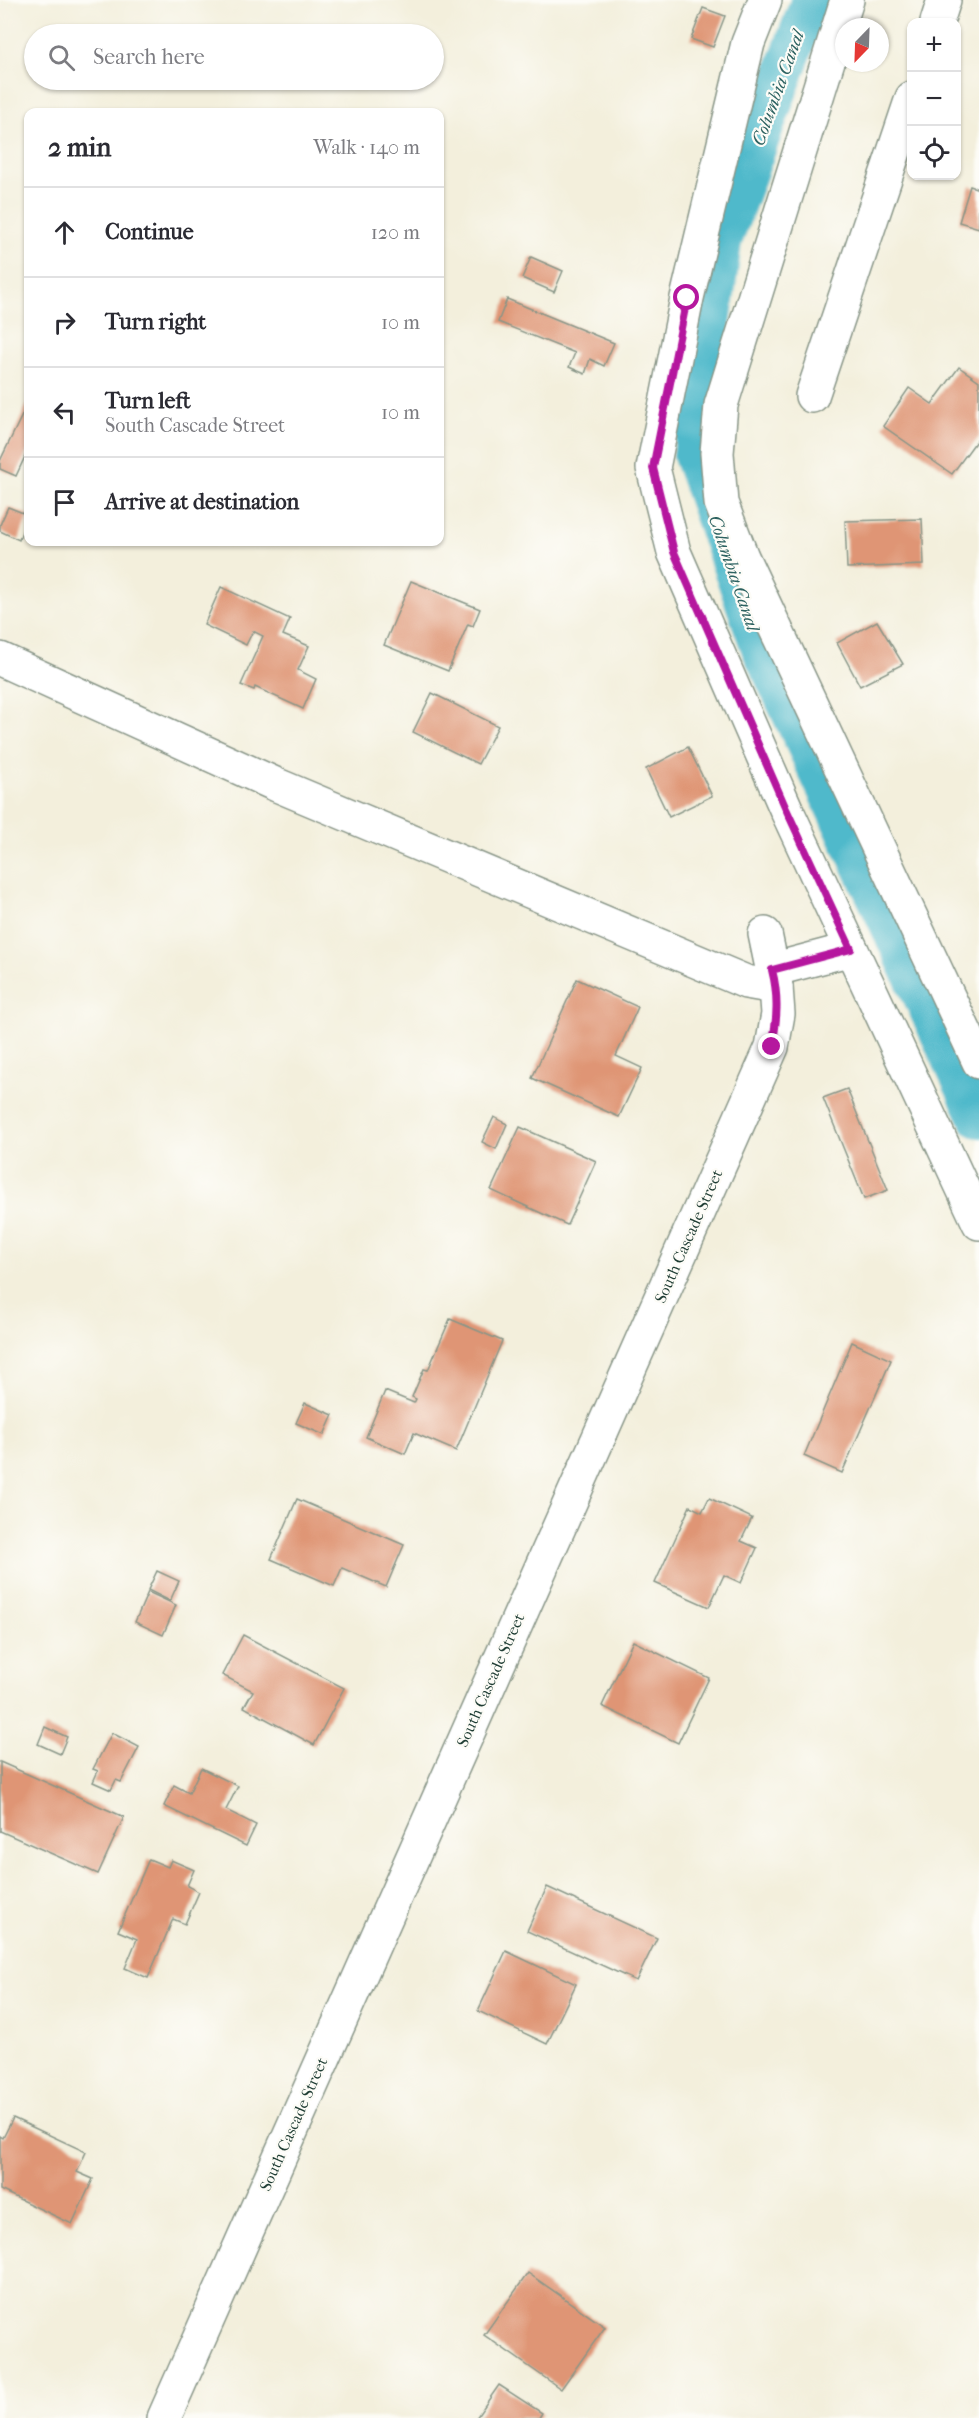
<!DOCTYPE html>
<meta charset="utf-8">
<style>
:root{--surface:#fff;--page:#f7f7f7;--text:#2b2b33;--muted:#7c7c81;--line:#e1e1e2}
body{margin:0;font-family:"IM FELL French Canon",serif;background:var(--page);color:var(--text)}
.controls{position:absolute;right:18px;top:18px;display:grid;overflow:hidden;border-radius:12px;box-shadow:0 2px 4px #0004}
.controls button{width:54px;height:54px;display:grid;place-items:center;padding:0;border:0;border-bottom:2px solid var(--line);background:var(--surface);color:var(--text);font:30px sans-serif}
.compass{position:absolute;left:835px;top:18px;width:54px;height:54px;border-radius:50%;background:var(--surface);box-shadow:0 2px 4px #0004;rotate:203deg}
.stop{position:absolute;width:18px;height:18px;margin:-14px;border:4px solid #b5179e;border-radius:50%;background:#fff}
.stop.end{background:#b5179e;border-color:#fff;box-shadow:0 2px 6px #0008}
.list{margin:0;padding:0;list-style:none}
h2{display:flex;justify-content:space-between;align-items:center;height:78px;margin:0;padding:0 24px;font-size:26px}
h2 small{font-size:20px;font-weight:400;color:var(--muted)}
.list li{display:grid;grid-template-columns:39px 1fr auto;gap:18px;align-items:center;box-sizing:border-box;height:90px;padding:0 24px;border-top:2px solid var(--line)}
.list b{display:block;font-size:22px;white-space:nowrap}
.list p{margin:0;font-size:20px;white-space:nowrap;color:var(--muted)}
.list em{font-size:20px;font-style:normal;color:var(--muted)}
.icon{flex:none;width:33px;height:33px;fill:none;stroke:currentColor;stroke-width:2;stroke-linecap:round;stroke-linejoin:round}
.map{position:relative;flex:none;width:979px;height:2418px;overflow:hidden}
.search{position:absolute;background:var(--surface);box-shadow:0 2px 4px #0004;left:24px;top:24px;width:420px;height:66px;display:flex;align-items:center;gap:15px;box-sizing:border-box;padding:0 21px;border-radius:33px;color:var(--muted);font-size:22px}
.panel{position:absolute;background:var(--surface);box-shadow:0 2px 4px #0004;left:24px;top:108px;width:420px;height:438px;border-radius:12px}
.map>svg:first-child{display:block}
.lines{fill:none;stroke-linecap:round;stroke-linejoin:round}
.canal{stroke:#4fb9cb;stroke-width:40}
.building{fill:#df9574}
.minor-casing{stroke:#899688;stroke-width:36}
.minor{stroke:#fff;stroke-width:33}
.route{stroke:#b5179e;stroke-width:8}
.labels{text-anchor:middle;stroke-width:4.5;stroke-linejoin:round;paint-order:stroke}
.street-label{font-size:16px;fill:#1f3d34;stroke:#fdfcf7}
.water-label{font-size:18px;font-style:italic;fill:#2d6261;stroke:#fdfcf7}
</style>
<div class="map">
<svg width="979" height="2418" viewBox="0 0 979 2418">
<rect width="100%" height="100%" fill="#fdfcf7"/>
<filter id="ink" filterUnits="userSpaceOnUse"><feTurbulence type="fractalNoise" baseFrequency=".0167" numOctaves="2"/><feDisplacementMap in="SourceGraphic" scale="12" xChannelSelector="R" yChannelSelector="G"/><feConvolveMatrix kernelMatrix="1 2 1 2 8 2 1 2 1" color-interpolation-filters="sRGB"/></filter>
<filter id="wash" filterUnits="userSpaceOnUse"><feTurbulence type="fractalNoise" baseFrequency=".008" numOctaves="4" result="noise"/><feDisplacementMap in="SourceGraphic" scale="24" xChannelSelector="R" yChannelSelector="G"/><feGaussianBlur stdDeviation="1.35" result="paint"/><feColorMatrix in="noise" values="0 0 0 0 0 0 0 0 0 0 0 0 0 0 0 0 0 1.4 0 .05"/><feComposite in="paint" operator="in"/></filter>
<g filter="url(#wash)">
<rect width="100%" height="100%" fill="#f3efdc"/>
<g class="lines">
<!-- canal -->
<polyline class="canal" points="811,0 722,241 693,455 761,648 979,1118"/>
</g>
<g id="blocks">
<!-- building -->
<g class="building">
<polygon points="703,8 725,16 713,47 691,39"/>
<polygon points="970,186 979,189 979,228 959,222"/>
<polygon points="531,257 563,271 554,292 522,278"/>
<polygon points="507,299 614,343 604,366 590,359 585,374 569,367 575,353 498,322"/>
<polygon points="959,367 979,381 979,437 952,474 883,426 909,388 932,404"/>
<polygon points="28,403 28,450 16,476 0,469 0,461"/>
<polygon points="8,507 28,515 19,540 0,531 0,525"/>
<polygon points="922,519 924,565 847,568 845,521"/>
<polygon points="411,581 480,609 473,626 468,624 448,671 384,645"/>
<polygon points="221,587 290,619 283,635 309,646 298,670 316,679 303,709 255,687 254,690 241,685 263,636 253,631 246,645 204,625"/>
<polygon points="877,621 903,664 860,686 837,643"/>
<polygon points="432,693 498,726 478,764 413,732"/>
<polygon points="688,747 712,796 669,817 646,769"/>
<polygon points="577,979 638,1007 616,1056 642,1068 619,1117 532,1078"/>
<polygon points="847,1089 888,1190 864,1199 823,1098"/>
<polygon points="494,1117 507,1124 496,1149 482,1142"/>
<polygon points="520,1127 596,1161 567,1225 491,1190"/>
<polygon points="450,1319 502,1341 456,1451 414,1433 405,1454 366,1437 385,1391 414,1403 416,1399 412,1397 424,1369 428,1370"/>
<polygon points="852,1342 891,1360 842,1473 804,1456"/>
<polygon points="305,1403 333,1415 324,1435 296,1423"/>
<polygon points="709,1498 752,1518 741,1541 757,1548 741,1583 724,1575 709,1607 655,1583 690,1506 702,1512"/>
<polygon points="297,1499 404,1545 386,1587 342,1568 334,1586 271,1559"/>
<polygon points="157,1571 179,1581 170,1601 148,1590"/>
<polygon points="148,1592 176,1605 163,1635 135,1622"/>
<polygon points="243,1635 344,1688 314,1745 244,1707 253,1691 222,1675"/>
<polygon points="633,1641 709,1678 678,1743 602,1706"/>
<polygon points="45,1727 67,1737 60,1754 38,1744"/>
<polygon points="112,1733 139,1747 121,1782 116,1780 111,1790 93,1782 98,1771 93,1769"/>
<polygon points="0,1762 124,1817 98,1874 0,1831"/>
<polygon points="201,1768 238,1786 226,1810 256,1825 246,1846 164,1806 174,1785 189,1793"/>
<polygon points="149,1859 168,1867 171,1860 194,1870 187,1886 199,1892 185,1924 173,1919 148,1978 125,1968 137,1939 118,1931"/>
<polygon points="547,1887 657,1938 636,1981 527,1931"/>
<polygon points="506,1951 576,1984 547,2044 478,2011"/>
<polygon points="13,2118 86,2152 77,2172 93,2179 72,2224 0,2190 0,2136 3,2138"/>
<polygon points="528,2273 605,2327 561,2389 484,2335"/>
<polygon points="499,2385 542,2413 539,2418 476,2418"/>
</g>
</g>
</g>
<g filter="url(#ink)">
<use href="#blocks" fill-opacity="0" stroke="#899688" stroke-width="1.5"/>
<g class="lines">
<defs>
<g id="minor">
<polyline points="765,0 748,43 687,298 653,468 674,552 787,811 979,1223"/>
<polyline points="847,0 721,405 717,453 721,503 742,557 979,1062"/>
<polyline points="937,22 944,0"/>
<polyline points="812,396 912,98"/>
<polyline points="0,659 277,785 746,982 776,987"/>
<polyline points="772,970 851,949"/>
<polyline points="164,2418 772,1047 778,1014 776,987 765,934"/>
</g>
</defs>
<!-- minor casing -->
<use href="#minor" class="minor-casing"/>
<!-- minor -->
<use href="#minor" class="minor"/>
</g>
</g>
<g class="lines" filter="url(#ink)">
<!-- route -->
<path class="route" d="M687 298 653 468 674 552 787 811 851 949 772 970C779 997 777 1020 772 1047"/>
</g>
<g class="labels">
<!-- street labels -->
<g class="street-label">
<text transform="translate(688 1236) rotate(-66)" y="6">South Cascade Street</text>
<text transform="translate(490 1680) rotate(-66)" y="6">South Cascade Street</text>
<text transform="translate(293 2124) rotate(-66)" y="6">South Cascade Street</text>
</g>
<!-- water labels -->
<g class="water-label">
<text transform="translate(778 88) rotate(-70)" y="6">Columbia Canal</text>
<text transform="translate(734 573) rotate(71)" y="6">Columbia Canal</text>
</g>
</g>
</svg>
<div class="controls">
<button>+</button>
<button>−</button>
<button><svg class="icon" aria-label="locate" viewBox="0 0 24 24"><circle cx="12" cy="12" r="6"/><path d="M12 2v4M12 18v4M2 12h4M18 12h4"/></svg></button>
</div>
<svg class="compass" viewBox="-18 -18 36 36"><path d="M0-13l5 13h-10z" fill="#e53935"/><path d="M0 13l5-13h-10z" fill="#7c7c81"/></svg>
<div class="stop" style="left:687px;top:298px"></div>
<div class="stop end" style="left:772px;top:1047px"></div>
<div class="search"><svg class="icon" aria-label="search" viewBox="0 0 24 24"><circle cx="10" cy="10" r="6"/><path d="M15 15l6 6"/></svg>Search here</div>
<section class="panel">
<h2>2 min<small>Walk · 140 m</small></h2>
<ul class="list">
<li><svg class="icon" aria-label="ahead" viewBox="0 0 24 24"><path d="M12 20V5M6 11l6-6 6 6"/></svg><div><b>Continue</b></div><em>120 m</em></li>
<li><svg class="icon" aria-label="right" viewBox="0 0 24 24"><path d="M7 20v-9h11M14 6l5 5-5 5"/></svg><div><b>Turn right</b></div><em>10 m</em></li>
<li><svg class="icon" aria-label="left" viewBox="0 0 24 24"><path d="M17 20v-9H6M10 6l-5 5 5 5"/></svg><div><b>Turn left</b><p>South Cascade Street</p></div><em>10 m</em></li>
<li><svg class="icon" aria-label="arrive" viewBox="0 0 24 24"><path d="M6 21V4h12l-3 4 3 4H6"/></svg><div><b>Arrive at destination</b></div></li>
</ul>
</section>
</div>
